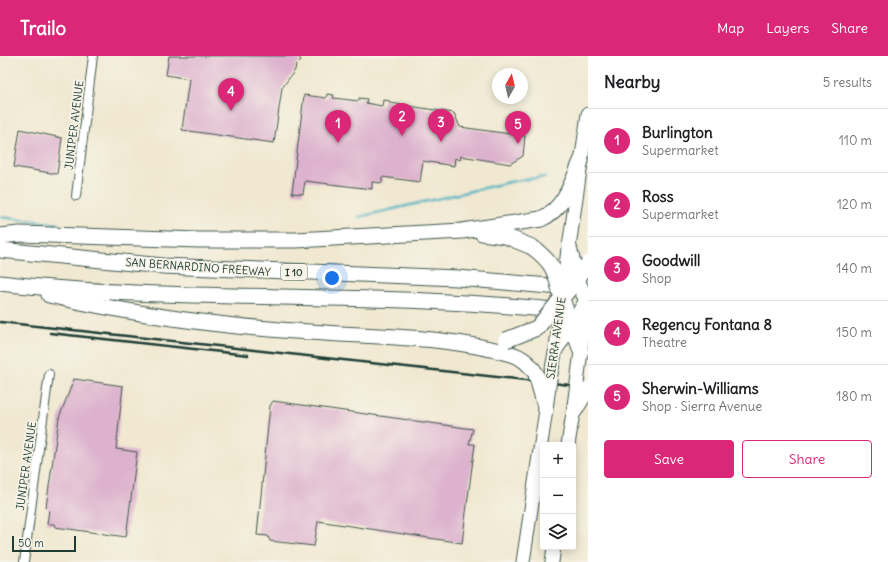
<!DOCTYPE html>
<meta charset="utf-8">
<style>
:root{--surface:#fff;--page:#f6f6f6;--text:#202124;--muted:#757577;--line:#e0e0e0;--accent:#db2777}
body{margin:0;font-family:Delius,sans-serif;background:var(--page);color:var(--text)}
.controls{position:absolute;right:12px;bottom:12px;display:grid;overflow:hidden;border-radius:4px;box-shadow:0 2px 10px #0003}
.controls button{width:36px;height:36px;display:grid;place-items:center;padding:0;border:0;border-bottom:1px solid var(--line);background:var(--surface);color:var(--text);font:20px sans-serif}
.compass{position:absolute;left:492px;top:12px;width:36px;height:36px;border-radius:50%;background:var(--surface);box-shadow:0 2px 10px #0003;rotate:8deg}
.scale{position:absolute;left:12px;bottom:10px;width:64px;box-sizing:border-box;padding-left:4px;border:2px solid #1f3d34;border-top:0;font-size:11px;line-height:14px;white-space:nowrap;color:#1f3d34;-webkit-text-stroke:3px #f7f3e8;paint-order:stroke}
.you{position:absolute;left:332px;top:222px;width:14px;height:14px;margin:-10px;border:3px solid #fff;border-radius:50%;background:#1a73e8;box-shadow:0 0 0 6px #1a73e833}
.badge{display:grid;place-items:center;width:26px;height:26px;border-radius:50%;background:var(--accent);color:#fff;font-size:13px;font-weight:700}
.pin{position:absolute;translate:-50% -33px;filter:drop-shadow(0 1px 2px #0008)}
.pin::after{content:'';position:absolute;top:21px;width:14px;height:12px;background:inherit;clip-path:polygon(0 0,100% 0,50% 100%)}
.list{margin:0;padding:0;list-style:none}
h2{display:flex;justify-content:space-between;align-items:center;height:52px;margin:0;padding:0 16px;font-size:17px}
h2 small{font-size:13px;font-weight:400;color:var(--muted)}
.list li{display:grid;grid-template-columns:26px 1fr auto;gap:12px;align-items:center;box-sizing:border-box;height:64px;padding:0 16px;border-top:1px solid var(--line)}
.list b{display:block;font-size:15px;white-space:nowrap}
.list p{margin:0;font-size:13px;white-space:nowrap;color:var(--muted)}
.list em{font-size:13px;font-style:normal;color:var(--muted)}
.actions{display:flex;gap:8px;padding:12px 16px}
.actions a{flex:1;padding:9px 0;border:1px solid var(--accent);border-radius:4px;text-align:center;font-size:14px;color:var(--accent)}
.actions .main{background:var(--accent);color:#fff}
.icon{flex:none;width:22px;height:22px;fill:none;stroke:currentColor;stroke-width:2;stroke-linecap:round;stroke-linejoin:round}
.map{position:relative;flex:none;width:588px;height:506px;overflow:hidden}
header{display:flex;align-items:center;gap:24px;box-sizing:border-box;height:56px;padding:0 20px;background:var(--accent);color:#fff}
header strong{font-size:19px}
nav{display:flex;gap:22px;margin-inline-start:auto;font-size:14px}
main{display:flex}
aside{flex:1;background:var(--surface)}
.map>svg:first-child{display:block}
.lines{fill:none;stroke-linecap:round;stroke-linejoin:round}
.stream{stroke:#45b1c2;stroke-width:2.5}
.building{fill:#ddb2ce}
.street-casing{stroke:#3e574b;stroke-width:10}
.primary-casing{stroke:#3e574b;stroke-width:15}
.highway-casing{stroke:#3e574b;stroke-width:17}
.street{stroke:#fff;stroke-width:8}
.primary{stroke:#fff;stroke-width:13}
.highway{stroke:#fff;stroke-width:15}
.rail{stroke:#1f3d34;stroke-width:2.5}
.primary-bridge-casing{stroke:#3e574b;stroke-width:15;stroke-linecap:butt}
.highway-bridge-casing{stroke:#3e574b;stroke-width:17;stroke-linecap:butt}
.primary-bridge{stroke:#fff;stroke-width:13}
.highway-bridge{stroke:#fff;stroke-width:15}
.labels{text-anchor:middle;stroke-width:3.5;stroke-linejoin:round;paint-order:stroke}
.shield{fill:#f7f3e8;stroke:#60746a;stroke-width:1}
.shield-label{font-size:10px;font-weight:bold;fill:#1f3d34}
.street-label{font-size:11px;fill:#1f3d34;stroke:#f7f3e8}
</style>
<header>
<strong>Trailo</strong>
<nav><a>Map</a><a>Layers</a><a>Share</a></nav>
</header>
<main>
<div class="map">
<svg width="588" height="506" viewBox="0 0 588 506">
<rect width="100%" height="100%" fill="#f7f3e8"/>
<filter id="ink" filterUnits="userSpaceOnUse"><feTurbulence type="fractalNoise" baseFrequency=".025" numOctaves="2"/><feDisplacementMap in="SourceGraphic" scale="8" xChannelSelector="R" yChannelSelector="G"/><feConvolveMatrix kernelMatrix="1 2 1 2 8 2 1 2 1" color-interpolation-filters="sRGB"/></filter>
<filter id="wash" filterUnits="userSpaceOnUse"><feTurbulence type="fractalNoise" baseFrequency=".012" numOctaves="4" result="noise"/><feDisplacementMap in="SourceGraphic" scale="16" xChannelSelector="R" yChannelSelector="G"/><feGaussianBlur stdDeviation="0.9" result="paint"/><feColorMatrix in="noise" values="0 0 0 0 0 0 0 0 0 0 0 0 0 0 0 0 0 1.4 0 .05"/><feComposite in="paint" operator="in"/></filter>
<g filter="url(#wash)">
<rect width="100%" height="100%" fill="#f0e8d0"/>
<g class="lines">
<!-- stream -->
<g class="stream">
<polyline points="0,161 58,168"/>
<polyline points="359,161 514,125 545,121"/>
</g>
</g>
<g id="blocks">
<!-- building -->
<g class="building">
<polygon points="169,0 298,0 301,4 296,9 295,14 282,32 274,87 182,74 189,23 166,19"/>
<polygon points="327,38 334,39 333,42 359,45 359,42 367,43 366,47 382,50 383,44 390,45 390,47 454,57 460,71 525,80 523,100 510,108 461,100 460,104 455,102 454,110 423,105 420,126 382,121 382,127 372,126 372,133 305,125 303,138 292,137 304,39 326,42"/>
<polygon points="20,73 62,82 57,118 14,111"/>
<polygon points="74,323 123,330 116,393 137,396 126,481 55,471 54,468 47,468 49,454 46,451 59,362"/>
<polygon points="273,345 473,373 469,388 475,388 462,487 318,465 314,490 270,485 268,480 257,479 270,350"/>
</g>
</g>
</g>
<g filter="url(#ink)">
<use href="#blocks" fill-opacity="0" stroke="#3e574b" stroke-width="1"/>
<g class="lines">
<defs>
<g id="street">
<polyline points="76,140 93,0"/>
<polyline points="24,506 49,318"/>
</g>
<g id="primary">
<polyline points="569,191 588,58"/>
<polyline points="550,323 556,292"/>
<polyline points="577,327 581,295"/>
<polyline points="568,389 573,357"/>
<polyline points="523,506 546,354"/>
<polyline points="552,506 554,491"/>
</g>
<g id="highway">
<polyline points="482,177 505,180 532,191"/>
<path d="M0 180 20 178 199 184H296L462 175 541 163C564 153 572 127 581 105"/>
<polyline points="0,194 163,210 458,222 571,232"/>
<path d="M0 227C187 248 376 234 563 255"/>
<path d="M49 239C139 260 233 272 325 277 387 281 451 281 511 298 522 301 530 308 536 318"/>
</g>
</defs>
<!-- street casing -->
<use href="#street" class="street-casing"/>
<!-- primary casing -->
<use href="#primary" class="primary-casing"/>
<!-- highway casing -->
<use href="#highway" class="highway-casing"/>
<!-- street -->
<use href="#street" class="street"/>
<!-- primary -->
<use href="#primary" class="primary"/>
<!-- highway -->
<use href="#highway" class="highway"/>
<!-- rail -->
<g class="rail">
<polyline points="0,266 588,331"/>
<polyline points="50,277 248,299"/>
</g>
<defs>
<g id="primary-bridge">
<polyline points="556,292 568,193"/>
<polyline points="581,295 587,245"/>
<polyline points="546,353 550,323"/>
<polyline points="573,357 577,327"/>
</g>
<g id="highway-bridge">
<path d="M532 191C556 209 555 217 562 243 568 260 575 277 581 295"/>
<polyline points="506,284 537,272 577,224 588,207"/>
<polyline points="556,292 587,245 577,224 569,191"/>
<polyline points="536,318 546,354"/>
<polyline points="573,357 588,333"/>
</g>
</defs>
<!-- primary-bridge casing -->
<use href="#primary-bridge" class="primary-bridge-casing"/>
<!-- highway-bridge casing -->
<use href="#highway-bridge" class="highway-bridge-casing"/>
<!-- primary-bridge -->
<use href="#primary-bridge" class="primary-bridge"/>
<!-- highway-bridge -->
<use href="#highway-bridge" class="highway-bridge"/>
</g>
</g>
<g class="labels">
<!-- shield labels -->
<rect class="shield" x="281" y="208" width="26" height="16" rx="3"/>
<g class="shield-label">
<text x="294" y="220">I 10</text>
</g>
<!-- street labels -->
<g class="street-label">
<text transform="translate(74 69) rotate(-83)" y="4">JUNIPER AVENUE</text>
<text transform="translate(198 211) rotate(4)" y="4">SAN BERNARDINO FREEWAY</text>
<text transform="translate(556 282) rotate(-82)" y="4">SIERRA AVENUE</text>
<text transform="translate(26 410) rotate(-82)" y="4">JUNIPER AVENUE</text>
</g>
</g>
</svg>
<div class="controls">
<button>+</button>
<button>−</button>
<button><svg class="icon" aria-label="layers" viewBox="0 0 24 24"><path d="M12 4l9 5-9 5-9-5zM3 14l9 5 9-5"/></svg></button>
</div>
<svg class="compass" viewBox="-18 -18 36 36"><path d="M0-13l5 13h-10z" fill="#e53935"/><path d="M0 13l5-13h-10z" fill="#757577"/></svg>
<div class="scale">50 m</div>
<div class="you"></div>
<div class="pin badge" style="left:338px;top:87px">1</div>
<div class="pin badge" style="left:402px;top:80px">2</div>
<div class="pin badge" style="left:441px;top:86px">3</div>
<div class="pin badge" style="left:231px;top:55px">4</div>
<div class="pin badge" style="left:518px;top:88px">5</div>
</div>
<aside>
<h2>Nearby<small>5 results</small></h2>
<ul class="list">
<li><span class="badge">1</span><div><b>Burlington</b><p>Supermarket</p></div><em>110 m</em></li>
<li><span class="badge">2</span><div><b>Ross</b><p>Supermarket</p></div><em>120 m</em></li>
<li><span class="badge">3</span><div><b>Goodwill</b><p>Shop</p></div><em>140 m</em></li>
<li><span class="badge">4</span><div><b>Regency Fontana 8</b><p>Theatre</p></div><em>150 m</em></li>
<li><span class="badge">5</span><div><b>Sherwin-Williams</b><p>Shop · Sierra Avenue</p></div><em>180 m</em></li>
</ul>
<div class="actions"><a class="main">Save</a><a>Share</a></div>
</aside>
</main>
